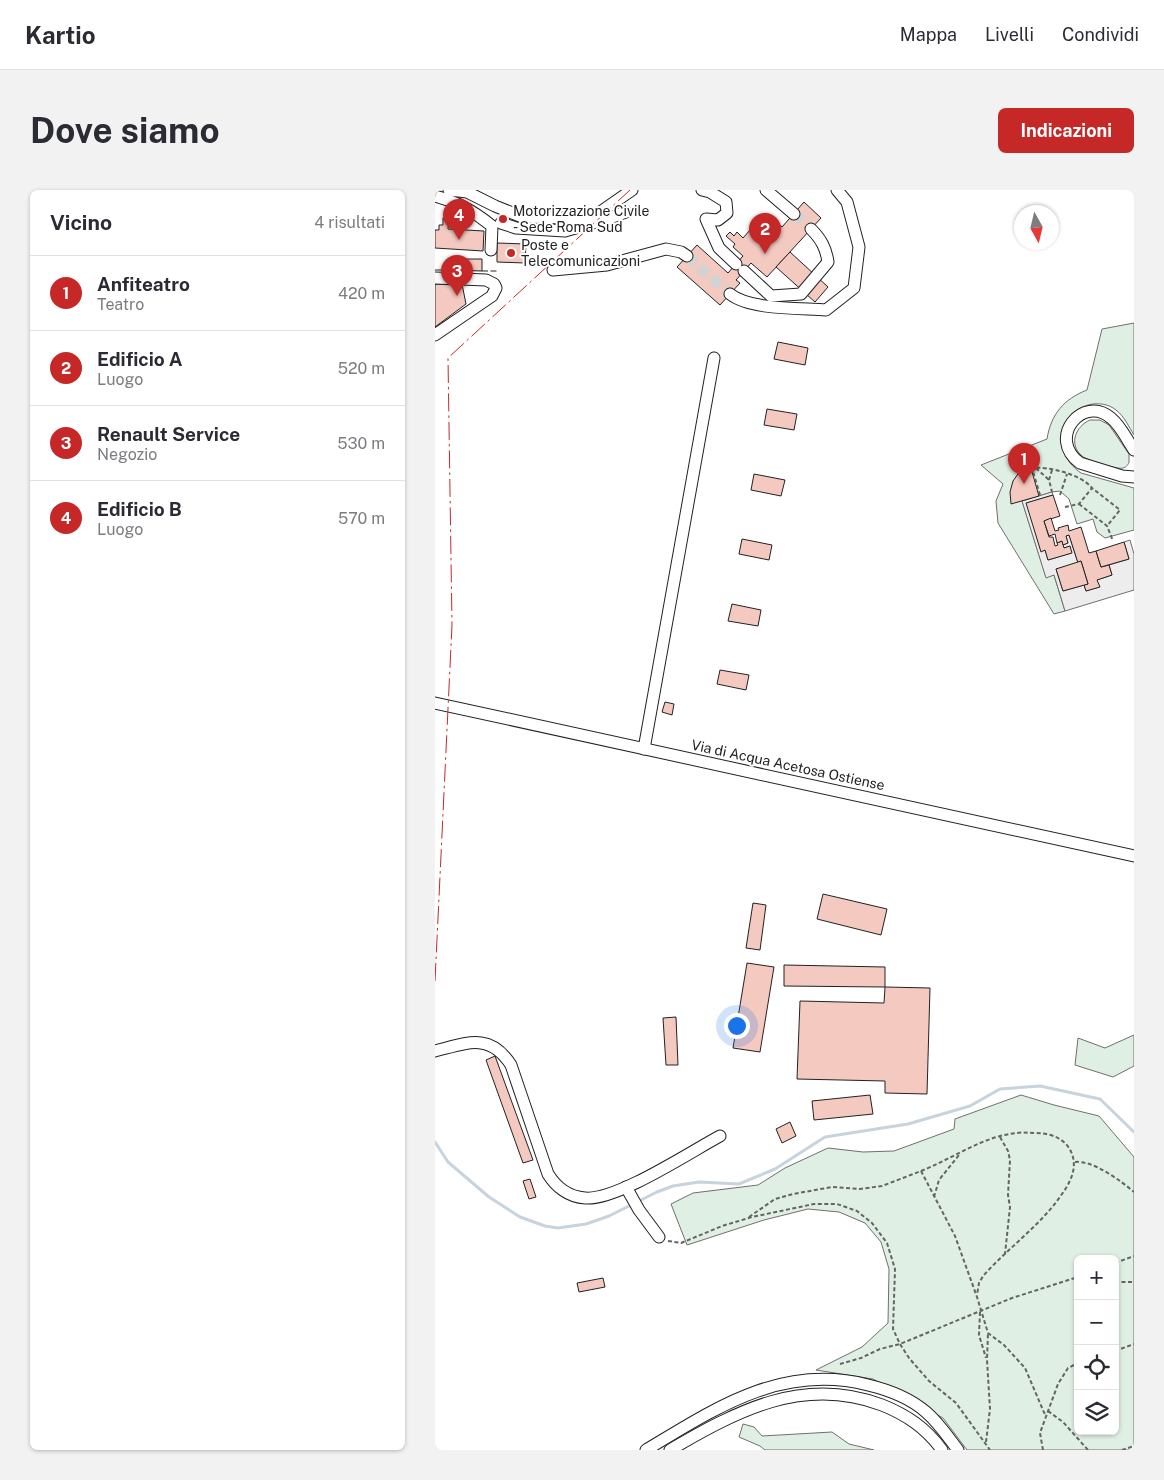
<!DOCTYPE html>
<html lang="it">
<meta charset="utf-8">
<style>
:root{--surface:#fff;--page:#f2f2f3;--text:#2b2b33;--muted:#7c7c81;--line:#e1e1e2;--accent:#c62828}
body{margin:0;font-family:"Public Sans",sans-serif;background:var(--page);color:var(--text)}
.controls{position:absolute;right:15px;bottom:15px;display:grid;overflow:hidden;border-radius:8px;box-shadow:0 1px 4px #0004}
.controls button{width:45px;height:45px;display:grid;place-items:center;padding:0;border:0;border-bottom:1px solid var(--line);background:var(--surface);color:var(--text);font:25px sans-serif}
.compass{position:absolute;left:579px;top:15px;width:45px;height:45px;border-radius:50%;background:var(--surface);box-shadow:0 1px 4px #0004;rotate:172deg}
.you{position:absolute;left:301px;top:835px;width:18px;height:18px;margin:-12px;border:4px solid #fff;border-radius:50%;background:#1a73e8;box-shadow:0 0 0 8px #1a73e833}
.badge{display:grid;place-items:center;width:32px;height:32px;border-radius:50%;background:var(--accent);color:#fff;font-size:16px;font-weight:700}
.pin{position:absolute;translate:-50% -41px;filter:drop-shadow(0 1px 2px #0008)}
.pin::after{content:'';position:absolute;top:26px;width:18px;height:15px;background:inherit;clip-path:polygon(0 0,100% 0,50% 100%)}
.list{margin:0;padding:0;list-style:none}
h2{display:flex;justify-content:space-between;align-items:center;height:65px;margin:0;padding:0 20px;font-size:21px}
h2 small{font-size:16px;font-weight:400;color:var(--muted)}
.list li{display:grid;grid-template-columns:32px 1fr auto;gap:15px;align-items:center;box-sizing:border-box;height:75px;padding:0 20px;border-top:1px solid var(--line)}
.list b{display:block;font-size:19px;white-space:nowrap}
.list p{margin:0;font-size:16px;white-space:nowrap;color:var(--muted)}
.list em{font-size:16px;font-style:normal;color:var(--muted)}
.icon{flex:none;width:28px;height:28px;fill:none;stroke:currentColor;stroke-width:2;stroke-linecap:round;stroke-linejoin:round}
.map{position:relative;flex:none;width:699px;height:1260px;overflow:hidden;border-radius:8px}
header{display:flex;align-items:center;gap:30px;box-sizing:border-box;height:70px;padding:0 25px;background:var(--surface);border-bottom:1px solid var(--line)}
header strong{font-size:24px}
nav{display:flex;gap:28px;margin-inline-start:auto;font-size:18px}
.intro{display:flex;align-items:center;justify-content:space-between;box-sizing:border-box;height:120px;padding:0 30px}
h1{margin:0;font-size:35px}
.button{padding:12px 22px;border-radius:8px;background:var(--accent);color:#fff;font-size:18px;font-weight:700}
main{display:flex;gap:30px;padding:0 30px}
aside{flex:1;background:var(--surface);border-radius:8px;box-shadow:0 1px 4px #0004}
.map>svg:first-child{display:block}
.green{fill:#e0efe3;stroke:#6f6f6f;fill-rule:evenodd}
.parking{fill:#ededed;stroke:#6f6f6f}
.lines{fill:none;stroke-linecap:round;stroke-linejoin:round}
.stream{stroke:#c7d3dd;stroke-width:3}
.building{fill:#f3c9c0;stroke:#222}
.minor-tunnel{stroke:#d3d3d3;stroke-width:11;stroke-dasharray:11 5.5;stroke-linecap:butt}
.minor-casing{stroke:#222;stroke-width:13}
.path{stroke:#646464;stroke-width:2;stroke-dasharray:4 2.5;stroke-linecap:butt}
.minor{stroke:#fff;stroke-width:11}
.fence{stroke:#222;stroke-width:1;stroke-dasharray:6 2.5;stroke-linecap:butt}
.power{stroke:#c62828;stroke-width:1;stroke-dasharray:18 4 2.5 4;stroke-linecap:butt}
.poi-dot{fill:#c62828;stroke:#fff;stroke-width:2}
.labels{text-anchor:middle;stroke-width:4;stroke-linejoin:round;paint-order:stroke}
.poi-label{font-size:14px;fill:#222;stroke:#fff;text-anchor:start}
.street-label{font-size:14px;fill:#222;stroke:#fff}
</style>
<header>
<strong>Kartio</strong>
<nav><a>Mappa</a><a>Livelli</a><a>Condividi</a></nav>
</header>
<div class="intro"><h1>Dove siamo</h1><a class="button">Indicazioni</a></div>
<main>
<aside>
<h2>Vicino<small>4 risultati</small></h2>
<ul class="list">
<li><span class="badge">1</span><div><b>Anfiteatro</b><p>Teatro</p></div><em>420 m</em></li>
<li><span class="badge">2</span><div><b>Edificio A</b><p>Luogo</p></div><em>520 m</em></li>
<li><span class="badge">3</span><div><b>Renault Service</b><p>Negozio</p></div><em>530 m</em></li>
<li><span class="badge">4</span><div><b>Edificio B</b><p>Luogo</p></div><em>570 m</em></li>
</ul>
</aside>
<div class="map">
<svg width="699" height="1260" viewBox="0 0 699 1260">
<rect width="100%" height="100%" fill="#fff"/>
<!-- green -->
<g class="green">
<path d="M699 133V245C694 237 689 226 681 220 666 208 640 214 631 232 627 239 628 258 631 266 634 273 640 279 646 283L699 298V340L670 348 662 342 658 329 642 334 634 309 625 301 617 302 587 311 611 387 619 385 630 421 619 424 563 333 561 311 568 294 546 275 612 249C616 224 629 209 652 200L667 139Z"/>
<path d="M655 230H665L674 235 694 264V273C692 275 692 277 688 278 682 280 652 270 647 266 633 254 641 236 655 230Z"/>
<polygon points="699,845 699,876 678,887 640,875 643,848 670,858"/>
<path d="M586 905 619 915 664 926 699 967V1260H532L508 1228 438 1189 381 1180 427 1157 453 1133 454 1079 446 1052 430 1033 404 1022 373 1019 329 1030 252 1055 236 1014 258 1003 323 995 350 978 393 958 428 962 459 961 519 939 520 929ZM643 1069H680V1241H643Z"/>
<polygon points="308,1234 319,1237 327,1246 397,1242 414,1254 439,1260 330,1260 325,1256 304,1247"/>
</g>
<!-- parking -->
<polygon class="parking" points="617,302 618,305 592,313 606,361 610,360 613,370 636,363 635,356 629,358 628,355 633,353 631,346 634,345 643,373 621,379 628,401 649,395 651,401 664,397 662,390 677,385 674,375 694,369 689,352 695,350 699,364 699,400 630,421 619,385 611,388 587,311"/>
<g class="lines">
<!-- stream -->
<polyline class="stream" points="0,952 13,972 54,1007 85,1027 110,1036 123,1038 151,1034 174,1026 222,1002 238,996 264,992 304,994 340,979 390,947 473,934 535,916 565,899 605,896 665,909 699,942"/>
</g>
<!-- building -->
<g class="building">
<polygon points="369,12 386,28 332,87 316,73 301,90 305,93 285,115 242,77 262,55 293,83 308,66 298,57 300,54 291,46 295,42 299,46 302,42 308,48 330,23 347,37"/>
<polygon points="8,28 14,28 13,39 49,41 48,61 0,58 0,40 4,40 4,35 8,35"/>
<polygon points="62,53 91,54 90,73 62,72"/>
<polygon points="355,62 393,97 380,112 341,77"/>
<polygon points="17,69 47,69 47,81 17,80"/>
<polygon points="0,94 27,94 31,114 0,137"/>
<polygon points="343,152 373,158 370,175 339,169"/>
<polygon points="332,219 362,224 359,240 329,235"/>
<polygon points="595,275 604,306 576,314 575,302 578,291 585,281"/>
<polygon points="319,284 350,290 346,306 316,300"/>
<polygon points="618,305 625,326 609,331 614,347 618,347 620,356 623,355 622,353 627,351 629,358 635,356 637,363 613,370 610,360 606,362 591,313"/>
<polygon points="616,328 620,341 624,340 623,338 633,335 634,341 646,337 654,363 661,361 666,377 674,375 677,385 662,390 665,397 651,401 649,395 653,394 646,371 643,373 634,345 631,346 633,353 628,355 627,351 622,353 620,344 614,346 609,331"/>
<polygon points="307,349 337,355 334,370 304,364"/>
<polygon points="689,352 694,369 666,377 661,361"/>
<polygon points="646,371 653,394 628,401 621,379"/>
<polygon points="297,414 326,420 323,436 293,431"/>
<polygon points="285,480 314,485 311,500 282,494"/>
<polygon points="230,512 239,514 237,525 227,522"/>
<polygon points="388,704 452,719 446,745 382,729"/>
<polygon points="318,713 331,715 325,760 311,758"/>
<polygon points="312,773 339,777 325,862 298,858"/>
<polygon points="349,775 450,777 450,797 349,796"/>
<polygon points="450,797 495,798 492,904 450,903 450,891 362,889 365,811 449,813"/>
<polygon points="241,827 243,875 231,875 228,828"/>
<polygon points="60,866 98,970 88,973 51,870"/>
<polygon points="435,905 438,924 379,930 377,911"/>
<polygon points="355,932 361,946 347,953 341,939"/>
<polygon points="95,989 101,1007 94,1009 88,991"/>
<polygon points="168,1088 170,1097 144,1102 142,1093"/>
</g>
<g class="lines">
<!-- minor-tunnel -->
<g class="minor-tunnel">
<polyline points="359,24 376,39"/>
<polyline points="252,66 295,104"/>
</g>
<defs>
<g id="minor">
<polyline points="14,0 32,2 60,16 87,27 133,28 161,25 197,0"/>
<polyline points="267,0 275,2 291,12 292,23 283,30 271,29 284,58 301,74"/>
<polyline points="331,0 359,24"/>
<path d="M0 6C21 11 40 22 57 36L56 60"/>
<polyline points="66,33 81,38 130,41 172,29 191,22"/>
<polyline points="118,80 172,75 231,59 246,62 252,66"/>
<path d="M309 81 336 106 366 104 393 72C391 58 386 49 376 39"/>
<polyline points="0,88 51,90 59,94 61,98 57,106 0,145"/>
<path d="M295 104C315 120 365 118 391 120L419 98 424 57 412 12 402 0"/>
<path d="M699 260C692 250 686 236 676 228 648 204 611 248 645 273L687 286 699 287"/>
<polyline points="0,513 699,666"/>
<polyline points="209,559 279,168"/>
<path d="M0 861C32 853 55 842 76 875L113 984C121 997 134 1007 150 1008 181 1011 255 962 285 946"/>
<polyline points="191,997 204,1020 224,1047"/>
<path d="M211 1260C281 1218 347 1173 433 1195 454 1200 475 1208 491 1222 504 1233 513 1247 523 1260"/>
<path d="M235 1260C302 1221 368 1185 447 1215 472 1225 491 1238 507 1260"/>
</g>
</defs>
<!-- minor casing -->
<use href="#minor" class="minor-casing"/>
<!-- path -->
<g class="path">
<polyline points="601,278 614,290"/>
<polyline points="617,280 614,290 617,302"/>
<path d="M605 305 597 278C614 276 647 285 657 298"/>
<polyline points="625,305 632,284"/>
<polyline points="644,314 672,336 678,351"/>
<polyline points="630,317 644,314 657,298 685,320 672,336"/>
<polyline points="565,947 573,961 575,970 573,1005 575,1017 570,1064"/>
<path d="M640 972C658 970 686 991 699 1002"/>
<path d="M486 981C517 969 548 946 582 943 588 942 594 943 601 943 613 943 627 947 634 958 644 974 637 990 627 1004 606 1035 573 1058 548 1086L544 1093 542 1105"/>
<polyline points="499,1007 504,990 524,965"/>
<polyline points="314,1027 340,1009 358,1004 397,997 425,999 447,996 486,981 520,1046 542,1107 553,1143 569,1155 590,1178 611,1227"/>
<polyline points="233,1051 246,1053 287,1036 317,1027 379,1014 402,1014 422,1021 437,1033 452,1053 460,1079 458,1139 465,1154 474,1168 494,1191 521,1213 555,1260"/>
<polyline points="680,1073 699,1066"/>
<polyline points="680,1092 699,1092"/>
<polyline points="545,1122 544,1145 551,1168"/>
<polyline points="643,1136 643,1147"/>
<polyline points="680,1161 699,1154"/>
<polyline points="405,1174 426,1168 445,1159 465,1154 577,1108 643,1087"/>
<polyline points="613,1221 628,1232 653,1260"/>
<polyline points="551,1252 555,1219 552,1170 553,1143"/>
<polyline points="608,1260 605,1243 623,1194 633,1178 643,1173"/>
<polyline points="687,1260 699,1256"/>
</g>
<!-- minor -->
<use href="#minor" class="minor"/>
<!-- fence -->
<g class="fence">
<polyline points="0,80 17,80"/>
<polyline points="47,81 62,81"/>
</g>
<!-- power -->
<polyline class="power" points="0,791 17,435 13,168 195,0"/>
</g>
<!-- markers -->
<g class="poi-dot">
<circle cx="68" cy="29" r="5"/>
<circle cx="76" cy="63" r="5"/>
</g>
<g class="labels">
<!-- poi labels -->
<g class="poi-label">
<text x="78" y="26">Motorizzazione Civile<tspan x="78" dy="16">- Sede Roma Sud</tspan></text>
<text x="86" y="60">Poste e<tspan x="86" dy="16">Telecomunicazioni</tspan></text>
</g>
<!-- street labels -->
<g class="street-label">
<text transform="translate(353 575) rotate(12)" y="5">Via di Acqua Acetosa Ostiense</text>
</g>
</g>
</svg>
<div class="controls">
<button>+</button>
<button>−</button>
<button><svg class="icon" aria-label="locate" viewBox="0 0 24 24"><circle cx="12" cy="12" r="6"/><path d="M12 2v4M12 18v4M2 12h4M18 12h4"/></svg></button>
<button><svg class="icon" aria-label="layers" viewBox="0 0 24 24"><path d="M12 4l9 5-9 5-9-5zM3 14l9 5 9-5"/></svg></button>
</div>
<svg class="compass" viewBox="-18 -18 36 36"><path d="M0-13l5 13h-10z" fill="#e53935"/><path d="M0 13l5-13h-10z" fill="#7c7c81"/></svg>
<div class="you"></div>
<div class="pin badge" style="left:589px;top:294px">1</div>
<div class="pin badge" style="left:330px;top:64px">2</div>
<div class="pin badge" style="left:22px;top:106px">3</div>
<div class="pin badge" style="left:24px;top:50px">4</div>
</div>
</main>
